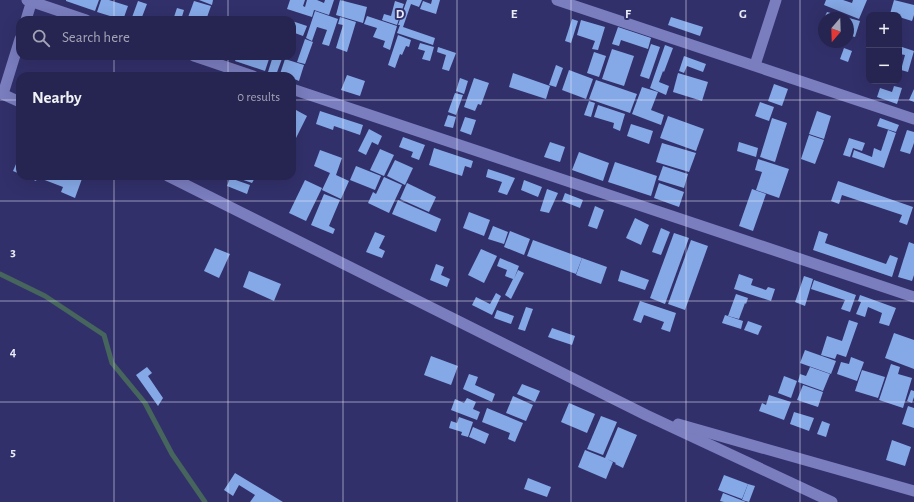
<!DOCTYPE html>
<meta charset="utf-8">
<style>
:root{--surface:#262450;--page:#2e2c57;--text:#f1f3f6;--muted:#a4a4b7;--line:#424167}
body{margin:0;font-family:"Alegreya Sans",sans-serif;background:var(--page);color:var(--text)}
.controls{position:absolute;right:12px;top:12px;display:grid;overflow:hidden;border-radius:8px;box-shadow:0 4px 16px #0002}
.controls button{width:36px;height:36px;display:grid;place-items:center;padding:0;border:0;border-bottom:1px solid var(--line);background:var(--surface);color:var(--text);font:20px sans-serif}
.compass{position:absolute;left:818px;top:12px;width:36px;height:36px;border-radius:50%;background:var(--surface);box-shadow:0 4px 16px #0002;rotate:199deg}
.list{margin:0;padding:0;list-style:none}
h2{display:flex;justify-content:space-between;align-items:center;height:52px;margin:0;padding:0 16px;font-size:17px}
h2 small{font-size:13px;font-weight:400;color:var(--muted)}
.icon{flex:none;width:22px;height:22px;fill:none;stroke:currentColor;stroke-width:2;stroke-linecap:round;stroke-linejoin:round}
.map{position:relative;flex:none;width:914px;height:502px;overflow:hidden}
.search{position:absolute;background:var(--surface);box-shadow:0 4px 16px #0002;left:16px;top:16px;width:280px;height:44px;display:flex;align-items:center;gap:10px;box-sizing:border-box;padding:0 14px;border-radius:12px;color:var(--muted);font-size:15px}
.panel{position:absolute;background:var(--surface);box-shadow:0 4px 16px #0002;left:16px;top:72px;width:280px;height:108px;border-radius:12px}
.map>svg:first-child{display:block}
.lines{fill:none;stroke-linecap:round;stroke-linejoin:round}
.stream{stroke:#46655d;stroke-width:5}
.building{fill:#85a9e7}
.minor{stroke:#7a7dbe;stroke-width:11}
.grid{fill:none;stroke:#e9ebf9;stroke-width:1;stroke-opacity:0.55}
.grid-label{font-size:13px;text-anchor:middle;font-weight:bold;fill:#e9ebf9;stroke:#32306a;stroke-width:4;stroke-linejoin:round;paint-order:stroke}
</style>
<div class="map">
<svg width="914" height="502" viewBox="0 0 914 502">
<rect width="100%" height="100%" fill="#32306a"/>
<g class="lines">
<!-- stream -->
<polyline class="stream" points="0,274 45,296 104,335 112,363 145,403 172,454 205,502"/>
</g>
<!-- building -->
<g class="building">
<polygon points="66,0 99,0 95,11 66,1"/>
<polygon points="101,0 109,0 128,6 123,20 97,12"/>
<polygon points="199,0 213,0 212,5"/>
<polygon points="290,0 305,0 303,6 305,7 307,0 317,0 324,3 325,0 334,0 329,15 314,10 312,17 287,9"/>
<polygon points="340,0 367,7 363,23 336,15"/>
<polygon points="407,0 422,0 419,7 411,4 403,27 435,38 433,45 397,33 400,25 398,25"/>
<polygon points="432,0 440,0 436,14 420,9 423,1 431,4"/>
<polygon points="826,0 843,0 852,3 853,0 867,0 859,19 824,5"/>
<polygon points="894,0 914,5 914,15 912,21 899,17 899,15 890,14"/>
<polygon points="138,1 147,4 142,17 151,20 131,20"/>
<polygon points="194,1 211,6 206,20 187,20"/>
<polygon points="395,1 404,4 397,25 382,20 384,14 391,16"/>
<polygon points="177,8 184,10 181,20 173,20"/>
<polygon points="315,11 338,19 329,46 322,44 327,30 317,27 312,41 306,38"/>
<polygon points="827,12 860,21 855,37 848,35 849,30 848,30 848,18 824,18"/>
<polygon points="367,16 397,26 390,50 383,47 385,41 373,37 377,28 364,24"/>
<polygon points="340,17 356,22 347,52 336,48 343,25 338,24"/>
<polygon points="671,17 703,27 700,36 668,25"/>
<polygon points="572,19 578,21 571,43 565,41"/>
<polygon points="581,20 605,27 598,50 592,49 595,41 577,35"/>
<polygon points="292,21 307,26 303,36 292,32"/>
<polygon points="618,27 651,38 648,49 621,40 619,46 612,44"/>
<polygon points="398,35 411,40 409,47 406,46 402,55 400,54 395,68 388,65"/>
<polygon points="305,39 313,42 305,64 297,62"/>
<polygon points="420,43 434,47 430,61 422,59 425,51 418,49"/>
<polygon points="651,44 660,47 649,79 640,76"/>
<polygon points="665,45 673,48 664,72 663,71 659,82 669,86 666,95 650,88"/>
<polygon points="438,47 456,53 449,71 442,69 446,55 437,52"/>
<polygon points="902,47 914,51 908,72 901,70 905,55 900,54"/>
<polygon points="844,48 852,51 848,62 840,59"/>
<polygon points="612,49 634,56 624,86 602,79"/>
<polygon points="594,52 606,56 599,77 587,73"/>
<polygon points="237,56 270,56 265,71 235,61"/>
<polygon points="273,56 283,56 276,75 268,72"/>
<polygon points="684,56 706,64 703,72 687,66 684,73 679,71"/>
<polygon points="285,59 304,65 299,81 292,78 292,76 280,74"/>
<polygon points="556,65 563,68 556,87 549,85"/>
<polygon points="569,70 593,79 586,99 562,90"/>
<polygon points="513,73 550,86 546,99 509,87"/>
<polygon points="678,73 708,82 702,101 673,92"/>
<polygon points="347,75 365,81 360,96 341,90"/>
<polygon points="460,78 468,81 464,94 456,91"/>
<polygon points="474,78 489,83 481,105 478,104 475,111 464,107"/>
<polygon points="596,80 637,94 630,113 589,99"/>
<polygon points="774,84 788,89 782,106 768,101"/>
<polygon points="894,86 902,88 897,104 877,97 880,88 892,92"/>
<polygon points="642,87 658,92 651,110 664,115 661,125 632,114"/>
<polygon points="914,89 914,102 909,100"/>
<polygon points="455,93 463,95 456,115 448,112"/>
<polygon points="589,101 595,103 591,117 584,115"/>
<polygon points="760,102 774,107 769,121 755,116"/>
<polygon points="598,105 625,114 620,131 613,128 614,123 594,117"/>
<polygon points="296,110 307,116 296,138 292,136 292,118"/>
<polygon points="320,111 363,125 360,135 334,126 333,130 316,124"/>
<polygon points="817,111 831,116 824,139 809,134"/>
<polygon points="448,115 456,117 453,128 444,126"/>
<polygon points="668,116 704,129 696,151 660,138"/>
<polygon points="465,117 476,120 471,135 460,131"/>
<polygon points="772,118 787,123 775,162 760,157"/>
<polygon points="880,118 899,125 896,132 877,126"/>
<polygon points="631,124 653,131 649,144 627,136"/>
<polygon points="369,129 382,136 378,145 372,142 366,155 358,151"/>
<polygon points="888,130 896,133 884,168 852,157 854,150 872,157 874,148 881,151"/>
<polygon points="907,130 914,132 914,143 910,154 900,151"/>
<polygon points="809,135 824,140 815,164 801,159"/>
<polygon points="403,137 425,145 419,160 411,157 413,152 399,147"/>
<polygon points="849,138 865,143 862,151 853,148 850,157 843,155"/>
<polygon points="550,142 565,147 560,162 544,157"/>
<polygon points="739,142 758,148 756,157 737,151"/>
<polygon points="662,143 696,153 689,172 656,162"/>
<polygon points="434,148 473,161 471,168 465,166 462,176 429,165"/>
<polygon points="380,149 394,155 384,176 370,170"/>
<polygon points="320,150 342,158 336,175 349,181 341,199 322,190 330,173 314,166"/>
<polygon points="579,152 609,163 603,181 572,170"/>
<polygon points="20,155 20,174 13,171"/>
<polygon points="758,159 789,169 779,198 756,190 762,172 755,170"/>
<polygon points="395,160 413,168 405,185 387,176"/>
<polygon points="615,162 657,176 651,196 608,182"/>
<polygon points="356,166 381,176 375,190 350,180"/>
<polygon points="663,166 688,174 684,188 658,180"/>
<polygon points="488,169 515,178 507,195 498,192 502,182 486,177"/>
<polygon points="25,176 38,176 36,181"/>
<polygon points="43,176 83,176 75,198 61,192 63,187 42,179"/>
<polygon points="235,176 256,176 252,183 235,177"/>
<polygon points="384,177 402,185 389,213 368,203 373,192 376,194"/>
<polygon points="230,178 250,185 247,194 227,186"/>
<polygon points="305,180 322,188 306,221 289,213"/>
<polygon points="524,180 542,187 538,197 521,190"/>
<polygon points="838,181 913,207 907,225 899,222 902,215 842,195 839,204 831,201"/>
<polygon points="407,183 436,197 429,212 400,199"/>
<polygon points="659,183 684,192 679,207 654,198"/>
<polygon points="547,189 558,193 549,213 540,211"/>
<polygon points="752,189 766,194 753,231 739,226"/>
<polygon points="565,193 583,200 580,208 562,201"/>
<polygon points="324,194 340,200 329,226 335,229 333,234 311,225"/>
<polygon points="398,200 441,219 436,232 392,214"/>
<polygon points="595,206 604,210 597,229 588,226"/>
<polygon points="469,212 490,220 484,236 463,228"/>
<polygon points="635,218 649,225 641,245 626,238"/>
<polygon points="493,226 508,232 504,244 488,239"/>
<polygon points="661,228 670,232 661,255 652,252"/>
<polygon points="510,231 530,239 524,255 504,247"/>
<polygon points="819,231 828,234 825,243 886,264 890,255 898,258 892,277 813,250"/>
<polygon points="375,232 385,236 379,248 385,251 382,258 366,252"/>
<polygon points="674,233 689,238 665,304 650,298"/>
<polygon points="533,240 582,258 576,274 527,256"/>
<polygon points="691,240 708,246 685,310 668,304"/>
<polygon points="909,242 914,244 914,275 912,281 898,277"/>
<polygon points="215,248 230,254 219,278 204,271"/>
<polygon points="481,249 497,256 484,283 468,275"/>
<polygon points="500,258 519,266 514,279 518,270 524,273 511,299 505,295 513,279 505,276 507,270 497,266"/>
<polygon points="582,258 607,267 601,284 576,275"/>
<polygon points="436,264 444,267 441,275 450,279 447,287 430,280"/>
<polygon points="621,270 649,280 645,290 618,281"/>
<polygon points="249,271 281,284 274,301 243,287"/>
<polygon points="739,274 753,279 751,285 766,290 768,287 775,289 771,301 734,289"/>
<polygon points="804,276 813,279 805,306 795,302"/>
<polygon points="814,280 856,295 850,312 841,309 845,300 811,289"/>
<polygon points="496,293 501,296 492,315 472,305 476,297 490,304"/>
<polygon points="736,294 748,298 746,304 745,303 739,319 728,316"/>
<polygon points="860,295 896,308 889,326 879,323 882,313 868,307 865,317 856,314 861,302 858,301"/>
<polygon points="640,301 676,313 670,332 661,329 664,322 644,315 641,323 633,320"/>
<polygon points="526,307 533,309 525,331 518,329"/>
<polygon points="497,310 514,316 511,324 494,318"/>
<polygon points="725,315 743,321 741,329 722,323"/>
<polygon points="849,320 858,323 846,357 837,354 835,359 821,355 827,336 842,341"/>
<polygon points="748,321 762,326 758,335 744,330"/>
<polygon points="552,328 575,336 572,345 548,337"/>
<polygon points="894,333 914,340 914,369 885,358"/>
<polygon points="805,350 836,361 831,374 800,363"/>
<polygon points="431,356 458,366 451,385 424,375"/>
<polygon points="851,357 864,362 857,381 837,374 841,362 849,364"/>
<polygon points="891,364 900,367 898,374 912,378 903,408 879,400"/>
<polygon points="147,367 152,373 148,376 163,398 158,406 136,375"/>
<polygon points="810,367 830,374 823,391 798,382 800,374 806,376"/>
<polygon points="862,370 885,377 878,398 855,391"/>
<polygon points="469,374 478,377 475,385 495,394 492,402 463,389"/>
<polygon points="784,376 797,381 791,398 778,393"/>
<polygon points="522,384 540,391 535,402 517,394"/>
<polygon points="803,385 823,392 818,407 797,400"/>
<polygon points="911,390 914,391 914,397 912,403 907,401"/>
<polygon points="769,395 791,402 784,420 759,411 762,403 766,405"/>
<polygon points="513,396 533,405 526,421 506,413"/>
<polygon points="467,398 476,402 473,409 480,412 477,420 451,410 455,399 464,403"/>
<polygon points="569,403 595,414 587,433 561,422"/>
<polygon points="908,406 914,408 914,428 902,424"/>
<polygon points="487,408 523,423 515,442 508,439 510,433 482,422"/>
<polygon points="794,412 814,418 809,431 790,424"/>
<polygon points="601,416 617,422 603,455 587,449"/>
<polygon points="459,417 473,422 468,437 461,435 462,432 449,428 451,421 457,423"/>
<polygon points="822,421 830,424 826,437 817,434"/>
<polygon points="473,427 489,434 485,444 469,437"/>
<polygon points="618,427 637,435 623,468 615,464 616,463 607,459 613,462 606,479 578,467 585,450 605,458"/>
<polygon points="892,440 911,447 905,466 886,460"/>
<polygon points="235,473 283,502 250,502 255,495 239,485 233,496 224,490"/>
<polygon points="724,475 748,484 742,499 718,490"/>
<polygon points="528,478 551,487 547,497 524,489"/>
<polygon points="748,484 755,486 749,502 742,500"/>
<polygon points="723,493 746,502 724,502 720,501"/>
</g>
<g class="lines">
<!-- minor -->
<g class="minor">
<polyline points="27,0 86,20"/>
<polyline points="557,0 914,119"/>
<polyline points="26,20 32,0"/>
<polyline points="194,56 253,76"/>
<polyline points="755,65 776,0"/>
<polyline points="292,89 914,297"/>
<polyline points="0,93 20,102"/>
<polyline points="3,94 20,39"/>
<polyline points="168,176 646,415 832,502"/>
<polyline points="678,424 914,491"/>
</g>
</g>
<!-- grid -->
<path class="grid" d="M114 0V20M228 0V20M343 0V502M457 0V502M571 0V502M686 0V502M800 0V502M114 56V76M228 56V76M0 100H20M292 100H914M114 176V502M228 176V502M0 201H914M0 301H914M0 402H914"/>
<g class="grid-label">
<text x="400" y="18">D</text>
<text x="514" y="18">E</text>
<text x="628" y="18">F</text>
<text x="743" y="18">G</text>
<text x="13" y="256">3</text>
<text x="13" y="356">4</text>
<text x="13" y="456">5</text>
</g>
</svg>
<div class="controls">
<button>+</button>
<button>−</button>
</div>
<svg class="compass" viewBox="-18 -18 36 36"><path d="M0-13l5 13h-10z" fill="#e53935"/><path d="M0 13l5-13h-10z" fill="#a4a4b7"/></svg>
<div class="search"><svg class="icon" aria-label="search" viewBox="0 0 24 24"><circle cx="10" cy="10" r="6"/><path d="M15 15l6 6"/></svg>Search here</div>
<section class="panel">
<h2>Nearby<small>0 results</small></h2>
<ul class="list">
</ul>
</section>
</div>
